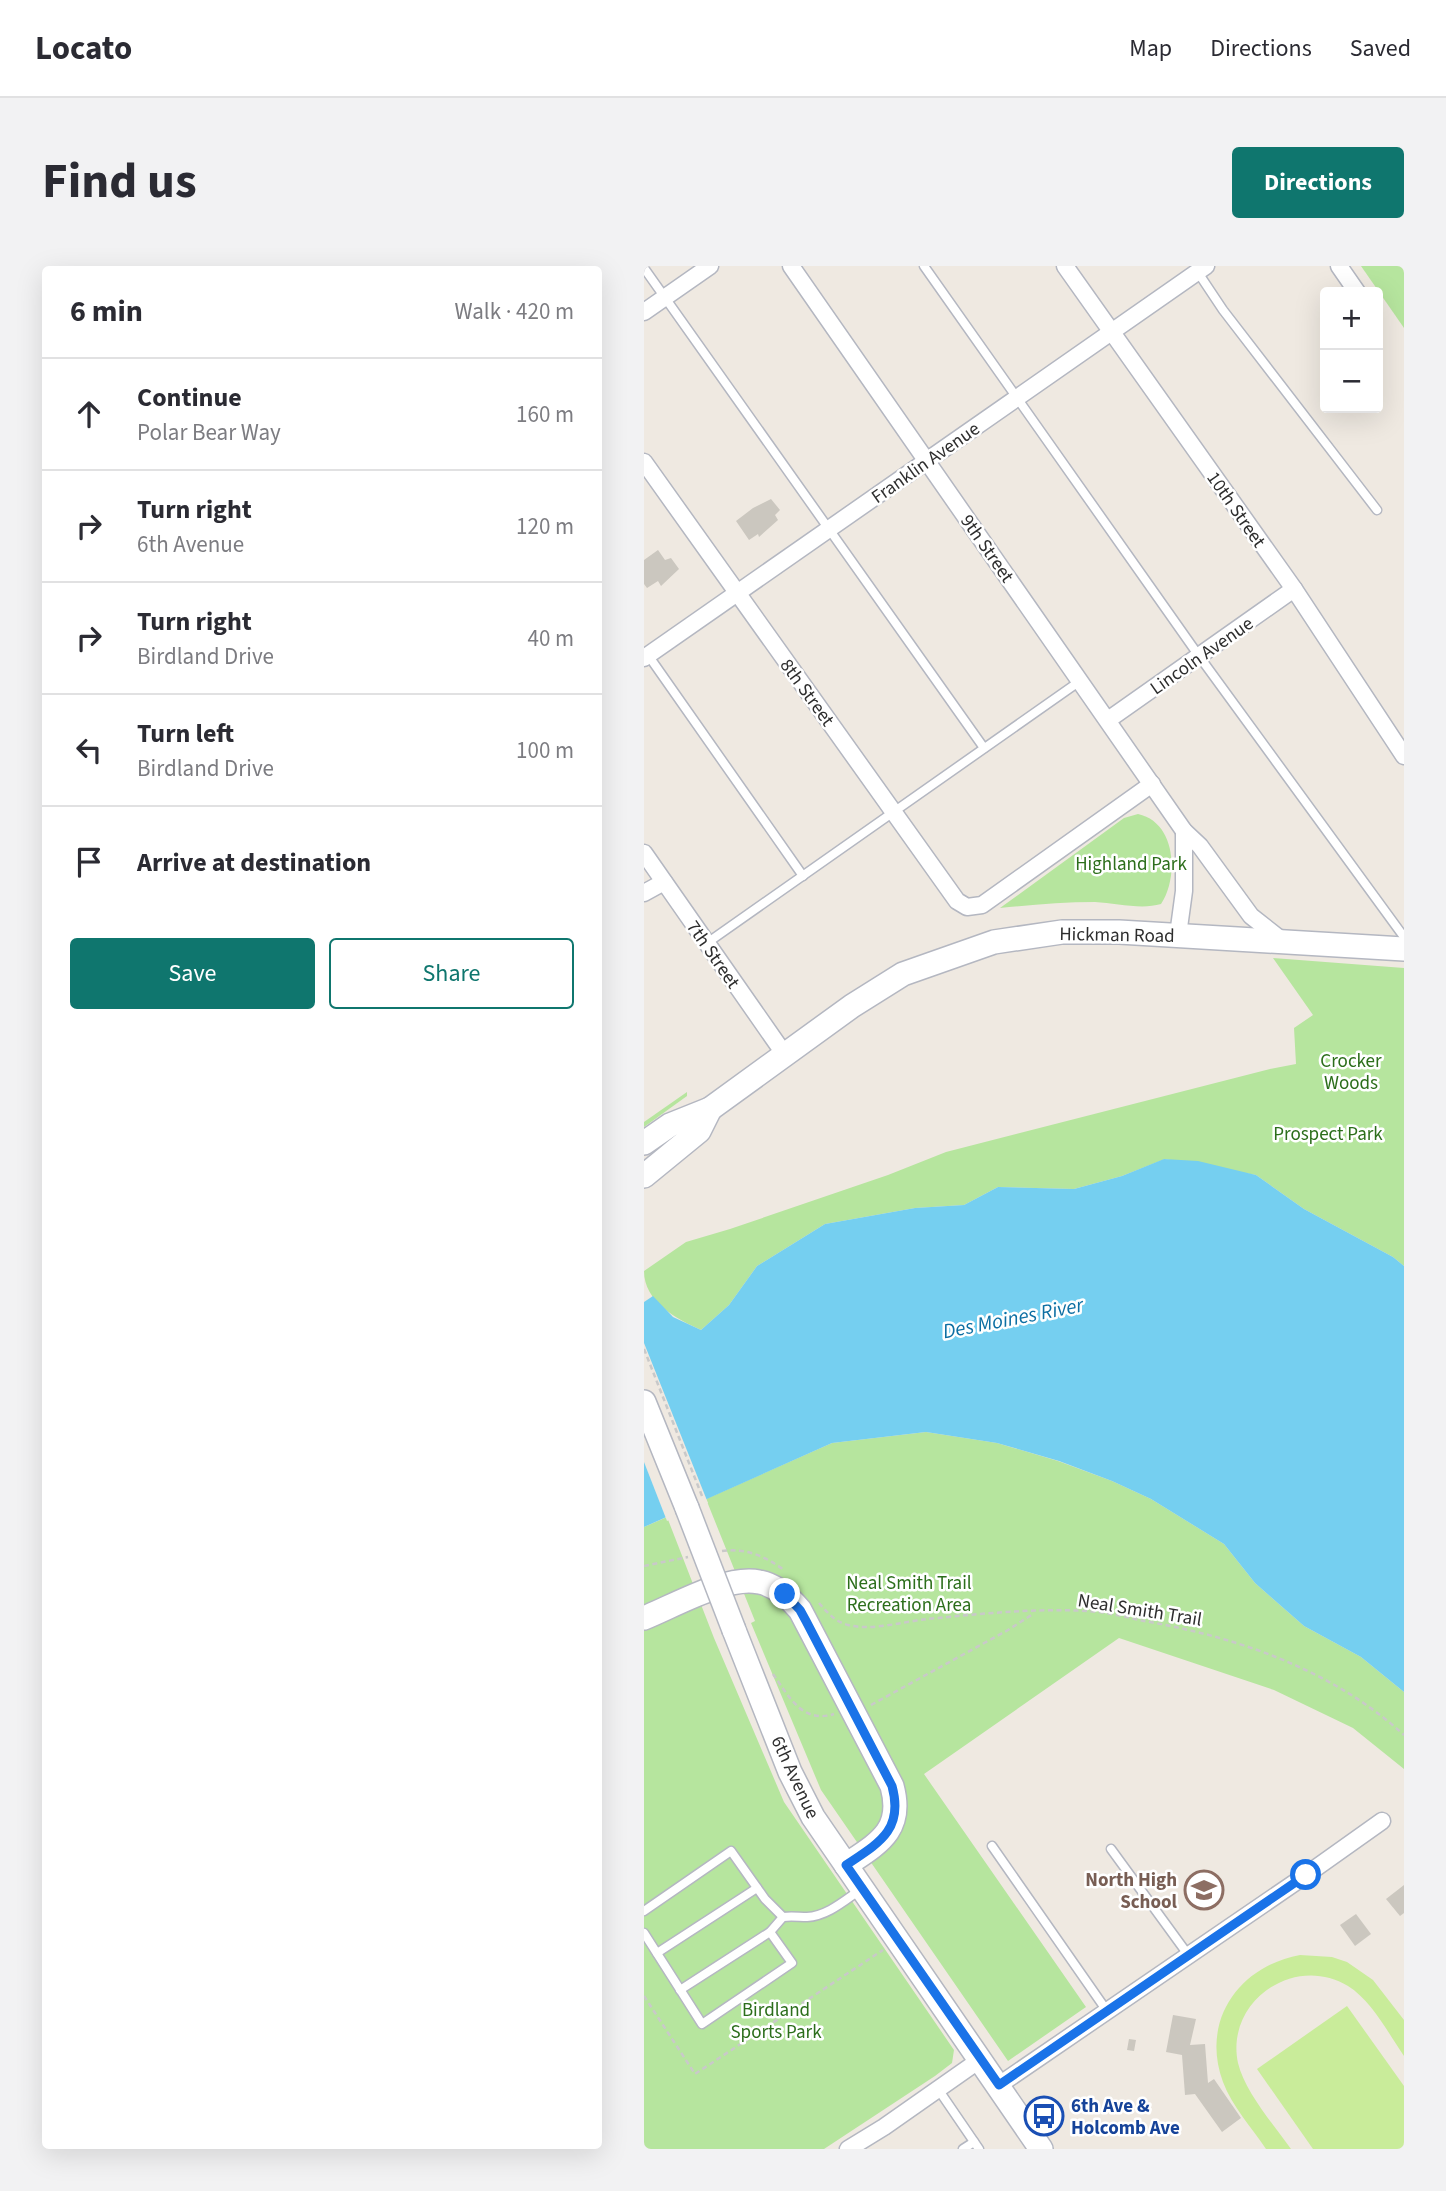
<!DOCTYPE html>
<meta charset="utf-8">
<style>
:root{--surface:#fff;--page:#f2f2f3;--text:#2b2b33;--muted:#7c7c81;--line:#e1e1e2;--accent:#0f766e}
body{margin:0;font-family:"Source Sans 3",sans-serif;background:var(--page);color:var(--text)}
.controls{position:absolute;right:21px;top:21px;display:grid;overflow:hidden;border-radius:7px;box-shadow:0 7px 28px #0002}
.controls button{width:63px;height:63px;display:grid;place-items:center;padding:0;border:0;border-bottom:2px solid var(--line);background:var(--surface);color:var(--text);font:35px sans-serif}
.stop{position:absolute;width:21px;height:21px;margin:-16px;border:5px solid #1a73e8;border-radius:50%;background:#fff}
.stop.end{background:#1a73e8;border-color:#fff;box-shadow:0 2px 7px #0008}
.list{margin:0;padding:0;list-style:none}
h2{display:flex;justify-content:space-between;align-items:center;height:91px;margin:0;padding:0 28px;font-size:30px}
h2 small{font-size:23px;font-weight:400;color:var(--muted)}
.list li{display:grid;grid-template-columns:46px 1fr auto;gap:21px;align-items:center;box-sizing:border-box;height:112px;padding:0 28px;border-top:2px solid var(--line)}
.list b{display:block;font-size:26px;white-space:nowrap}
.list p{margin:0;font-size:23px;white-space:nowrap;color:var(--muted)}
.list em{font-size:23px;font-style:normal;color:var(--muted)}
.actions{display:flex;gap:14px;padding:21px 28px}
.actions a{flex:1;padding:16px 0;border:2px solid var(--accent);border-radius:7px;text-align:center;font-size:24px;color:var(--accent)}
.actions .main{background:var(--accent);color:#fff}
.icon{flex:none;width:38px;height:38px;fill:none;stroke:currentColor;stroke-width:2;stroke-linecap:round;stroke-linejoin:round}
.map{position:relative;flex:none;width:760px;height:1883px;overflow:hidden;border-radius:7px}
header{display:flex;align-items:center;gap:42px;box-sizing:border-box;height:98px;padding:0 35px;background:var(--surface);border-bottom:2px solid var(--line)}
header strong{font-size:33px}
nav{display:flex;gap:38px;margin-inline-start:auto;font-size:24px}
.intro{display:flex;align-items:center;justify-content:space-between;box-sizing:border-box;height:168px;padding:0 42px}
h1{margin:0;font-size:49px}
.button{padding:18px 32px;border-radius:7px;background:var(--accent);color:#fff;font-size:24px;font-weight:700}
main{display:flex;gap:42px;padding:0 42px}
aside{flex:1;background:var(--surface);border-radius:7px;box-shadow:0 7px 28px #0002}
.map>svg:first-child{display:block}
.green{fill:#b6e59e}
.pitch{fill:#c9ec9a}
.water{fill:#75cff0}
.pier{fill:#efe9e1}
.building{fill:#cbc7bf}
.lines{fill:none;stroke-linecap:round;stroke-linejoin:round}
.lane-casing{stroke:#b4b7c1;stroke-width:11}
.street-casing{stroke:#b4b7c1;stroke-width:19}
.secondary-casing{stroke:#b4b7c1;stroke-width:26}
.path{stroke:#c9c9c9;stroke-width:2.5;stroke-dasharray:5 3.5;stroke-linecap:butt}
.lane{stroke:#fff;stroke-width:8}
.street{stroke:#fff;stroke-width:16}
.secondary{stroke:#fff;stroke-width:23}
.secondary-bridge-casing{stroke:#b4b7c1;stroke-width:26;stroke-linecap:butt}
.path-bridge{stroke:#c9c9c9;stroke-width:2.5;stroke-dasharray:5 3.5;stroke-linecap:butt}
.secondary-bridge{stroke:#fff;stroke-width:23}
.route{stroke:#1a73e8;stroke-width:9}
.labels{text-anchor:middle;stroke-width:5;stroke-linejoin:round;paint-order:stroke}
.street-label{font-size:19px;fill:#2e2e2e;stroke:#fff}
.park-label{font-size:19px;fill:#2c6e1b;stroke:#fff}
.education-label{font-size:19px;font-weight:bold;fill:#785e54;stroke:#fff;text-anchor:end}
.transit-label{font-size:19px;font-weight:bold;fill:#164399;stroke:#fff;text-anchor:start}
.water-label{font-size:21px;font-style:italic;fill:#0d6fa3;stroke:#fff}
</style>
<header>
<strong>Locato</strong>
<nav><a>Map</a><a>Directions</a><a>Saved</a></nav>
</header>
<div class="intro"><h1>Find us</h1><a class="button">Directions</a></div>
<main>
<aside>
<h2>6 min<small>Walk · 420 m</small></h2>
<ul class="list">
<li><svg class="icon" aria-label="ahead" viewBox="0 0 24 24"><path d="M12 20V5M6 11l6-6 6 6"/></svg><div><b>Continue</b><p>Polar Bear Way</p></div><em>160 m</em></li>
<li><svg class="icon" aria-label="right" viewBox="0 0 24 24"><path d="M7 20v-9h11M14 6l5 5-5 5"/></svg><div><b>Turn right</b><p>6th Avenue</p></div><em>120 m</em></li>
<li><svg class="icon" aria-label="right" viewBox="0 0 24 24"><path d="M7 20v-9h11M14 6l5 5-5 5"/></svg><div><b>Turn right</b><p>Birdland Drive</p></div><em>40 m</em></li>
<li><svg class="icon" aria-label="left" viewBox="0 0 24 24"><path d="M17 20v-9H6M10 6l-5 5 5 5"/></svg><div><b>Turn left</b><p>Birdland Drive</p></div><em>100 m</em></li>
<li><svg class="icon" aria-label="arrive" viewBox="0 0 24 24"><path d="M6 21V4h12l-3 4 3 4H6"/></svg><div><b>Arrive at destination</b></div></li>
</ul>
<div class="actions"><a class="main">Save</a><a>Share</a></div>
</aside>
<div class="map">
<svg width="760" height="1883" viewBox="0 0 760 1883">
<rect width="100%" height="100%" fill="#efe9e1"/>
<!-- green -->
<g class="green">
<polygon points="717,0 760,0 760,62"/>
<path d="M494 548C532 556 535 611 517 638 497 644 472 637 451 636 419 636 388 639 356 642L480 552Z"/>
<path d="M629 692 760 702V1000L749 991 660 943 612 909 521 893 478 910 430 923 354 921 320 939 271 942 181 958 113 1000 85 1039 57 1064C33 1053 0 1036 0 1005L42 976 86 963 244 909 302 886 626 803 652 798 650 762 669 749Z"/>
<polygon points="43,826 43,830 0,861 0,856"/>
<polygon points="282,1166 353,1177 414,1195 468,1215 507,1233 580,1278 611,1317 660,1360 717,1391 760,1426 760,1503 709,1462 630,1424 475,1372 280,1508 442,1741 364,1795 177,1524 107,1357 111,1355 62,1233 188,1177"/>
<polygon points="23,1251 70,1372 140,1536 310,1784 308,1797 291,1810 180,1883 0,1883 0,1261"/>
</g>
<!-- pitch -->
<g class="pitch">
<path d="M656 1689 688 1691 703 1696 729 1714 760 1754V1790C744 1767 728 1735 704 1720 650 1687 581 1736 594 1797 601 1826 630 1859 647 1883H622C608 1862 588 1840 579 1816 556 1754 596 1700 656 1689Z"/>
<polygon points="703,1740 760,1820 760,1883 669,1883 613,1803"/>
</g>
<!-- water -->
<polygon class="water" points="520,893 554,895 612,909 660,943 749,991 760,1000 760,1426 717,1391 660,1360 611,1317 580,1278 507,1233 468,1215 415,1195 353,1177 282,1166 188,1177 0,1261 0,1036 9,1030 29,1051 57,1064 85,1039 113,1000 181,958 271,942 320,939 354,921 430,923 478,910"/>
<!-- pier -->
<polygon class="pier" points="0,1077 64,1237 23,1255 0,1196"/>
<!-- building -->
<g class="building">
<polygon points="127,233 136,244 131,249 134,254 115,271 114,268 105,274 92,255 109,242"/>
<polygon points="14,284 21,294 27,292 35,303 17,320 14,315 3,322 0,318 0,294"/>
<polygon points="760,1619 760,1647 756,1650 742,1633"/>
<polygon points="712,1648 727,1668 711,1680 696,1659"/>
<polygon points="529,1749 552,1753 546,1779 561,1778 564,1817 570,1813 597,1852 578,1866 551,1828 541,1829 538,1789 522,1786"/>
<polygon points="485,1773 492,1774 490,1785 483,1784"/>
</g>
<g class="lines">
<defs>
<g id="lane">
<polyline points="280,0 555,390 760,671"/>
<polyline points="0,2 340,482"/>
<polyline points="553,5 579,44 733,244"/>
<polyline points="4,389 159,610"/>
<polyline points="63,677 436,415"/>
<polyline points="348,1580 463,1745"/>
<polyline points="467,1583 545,1690"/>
<polyline points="0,1645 87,1585 121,1633 139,1651"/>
<path d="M0 1667 58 1758 148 1697 126 1666 139 1651C147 1650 155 1651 163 1651 183 1650 200 1635 216 1624"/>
<polyline points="13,1687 113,1622"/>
<polyline points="36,1724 126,1666"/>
<polyline points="294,1823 335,1883"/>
<polyline points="319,1883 330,1876"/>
</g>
<g id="street">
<polyline points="147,0 540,565 556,580 607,650 640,676"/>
<polyline points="421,0 650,323 760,490"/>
<polyline points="695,0 713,26"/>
<polyline points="0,46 66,0"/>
<polyline points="0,196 313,635 323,641 338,639 508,518"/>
<polyline points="0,392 562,0"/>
<polyline points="464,454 650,323"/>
<polyline points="0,587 141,789"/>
<polyline points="0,627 20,616"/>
<polyline points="534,669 540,625 540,565"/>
<polyline points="355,1819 662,1609 738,1555"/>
<polyline points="204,1883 240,1861 337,1793"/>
</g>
<g id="secondary">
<polyline points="0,877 26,859 66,843 208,740 259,708 350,676 418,666 475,666 760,683"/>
<polyline points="0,910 55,865 66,843"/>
<polyline points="0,1136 43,1242"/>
<path d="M0 1352C30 1340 83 1309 115 1316 132 1319 145 1331 156 1344L248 1520C260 1564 235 1577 202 1599"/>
<polyline points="90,1364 146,1506 169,1551 397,1883"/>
</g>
</defs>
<!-- lane casing -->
<use href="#lane" class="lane-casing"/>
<!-- street casing -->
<use href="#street" class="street-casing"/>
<!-- secondary casing -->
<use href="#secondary" class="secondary-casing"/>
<!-- path -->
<g class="path">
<path d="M78 1285C102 1282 121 1290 140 1304"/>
<polyline points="0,1300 44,1291"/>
<path d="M175 1337C183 1346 191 1356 204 1359 228 1365 258 1356 283 1353 335 1348 390 1342 443 1345 462 1346 482 1351 500 1355 593 1371 689 1404 760 1469"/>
<path d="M129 1408C145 1431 159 1458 190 1448"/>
<polyline points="227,1439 364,1364 389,1348"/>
<polyline points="0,1730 51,1808 239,1684"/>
</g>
<!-- lane -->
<use href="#lane" class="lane"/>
<!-- street -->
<use href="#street" class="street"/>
<!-- secondary -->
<use href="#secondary" class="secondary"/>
<defs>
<polyline id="secondary-bridge" points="43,1242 90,1364"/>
</defs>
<!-- secondary-bridge casing -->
<use href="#secondary-bridge" class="secondary-bridge-casing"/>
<!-- path-bridge -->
<polyline class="path-bridge" points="0,1083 58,1230"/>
<!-- secondary-bridge -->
<use href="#secondary-bridge" class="secondary-bridge"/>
</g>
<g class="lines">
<!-- route -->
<path class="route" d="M141 1328 156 1344 162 1355 248 1520C260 1564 235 1577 202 1599L355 1819 662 1609"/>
</g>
<!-- icons -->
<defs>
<symbol id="school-ring" viewBox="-11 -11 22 22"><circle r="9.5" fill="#fff" stroke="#8d6e63" stroke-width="1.5"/><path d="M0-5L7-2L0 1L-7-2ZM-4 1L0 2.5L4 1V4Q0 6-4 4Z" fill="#8d6e63"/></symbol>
<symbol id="bus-ring" viewBox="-11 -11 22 22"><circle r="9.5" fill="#fff" stroke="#1a4fb4" stroke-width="1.5"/><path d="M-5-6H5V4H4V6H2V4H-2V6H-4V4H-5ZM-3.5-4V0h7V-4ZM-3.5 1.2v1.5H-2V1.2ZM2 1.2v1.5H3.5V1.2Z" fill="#1a4fb4"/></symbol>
</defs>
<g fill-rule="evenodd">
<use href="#school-ring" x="538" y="1602" width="44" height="44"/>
<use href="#bus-ring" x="378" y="1828" width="44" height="44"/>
</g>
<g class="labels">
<!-- street labels -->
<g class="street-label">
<text transform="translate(281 196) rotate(-35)" y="7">Franklin Avenue</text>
<text transform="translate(593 243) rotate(55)" y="7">10th Street</text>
<text transform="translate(344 282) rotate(55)" y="7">9th Street</text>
<text transform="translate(557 389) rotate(-35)" y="7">Lincoln Avenue</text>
<text transform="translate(164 426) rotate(54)" y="7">8th Street</text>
<text transform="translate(473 668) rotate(1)" y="7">Hickman Road</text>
<text transform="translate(70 688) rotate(55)" y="7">7th Street</text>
<text transform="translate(496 1343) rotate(9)" y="7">Neal Smith Trail</text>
<text transform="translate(152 1511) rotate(65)" y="7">6th Avenue</text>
</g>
<!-- park labels -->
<g class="park-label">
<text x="487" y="604">Highland Park</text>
<text x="707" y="801">Crocker<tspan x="707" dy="22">Woods</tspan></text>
<text x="684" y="874">Prospect Park</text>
<text x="265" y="1323">Neal Smith Trail<tspan x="265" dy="22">Recreation Area</tspan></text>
<text x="132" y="1750">Birdland<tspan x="132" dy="22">Sports Park</tspan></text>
</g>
<!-- education labels -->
<g class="education-label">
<text x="533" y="1620">North High<tspan x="533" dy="22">School</tspan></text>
</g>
<!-- transit labels -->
<g class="transit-label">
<text x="427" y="1846">6th Ave &amp;<tspan x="427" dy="22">Holcomb Ave</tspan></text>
</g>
<!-- water labels -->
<g class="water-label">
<text transform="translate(369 1052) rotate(-11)" y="7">Des Moines River</text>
</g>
</g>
</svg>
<div class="controls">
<button>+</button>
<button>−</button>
</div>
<div class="stop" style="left:662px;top:1609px"></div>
<div class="stop end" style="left:141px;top:1328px"></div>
</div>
</main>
